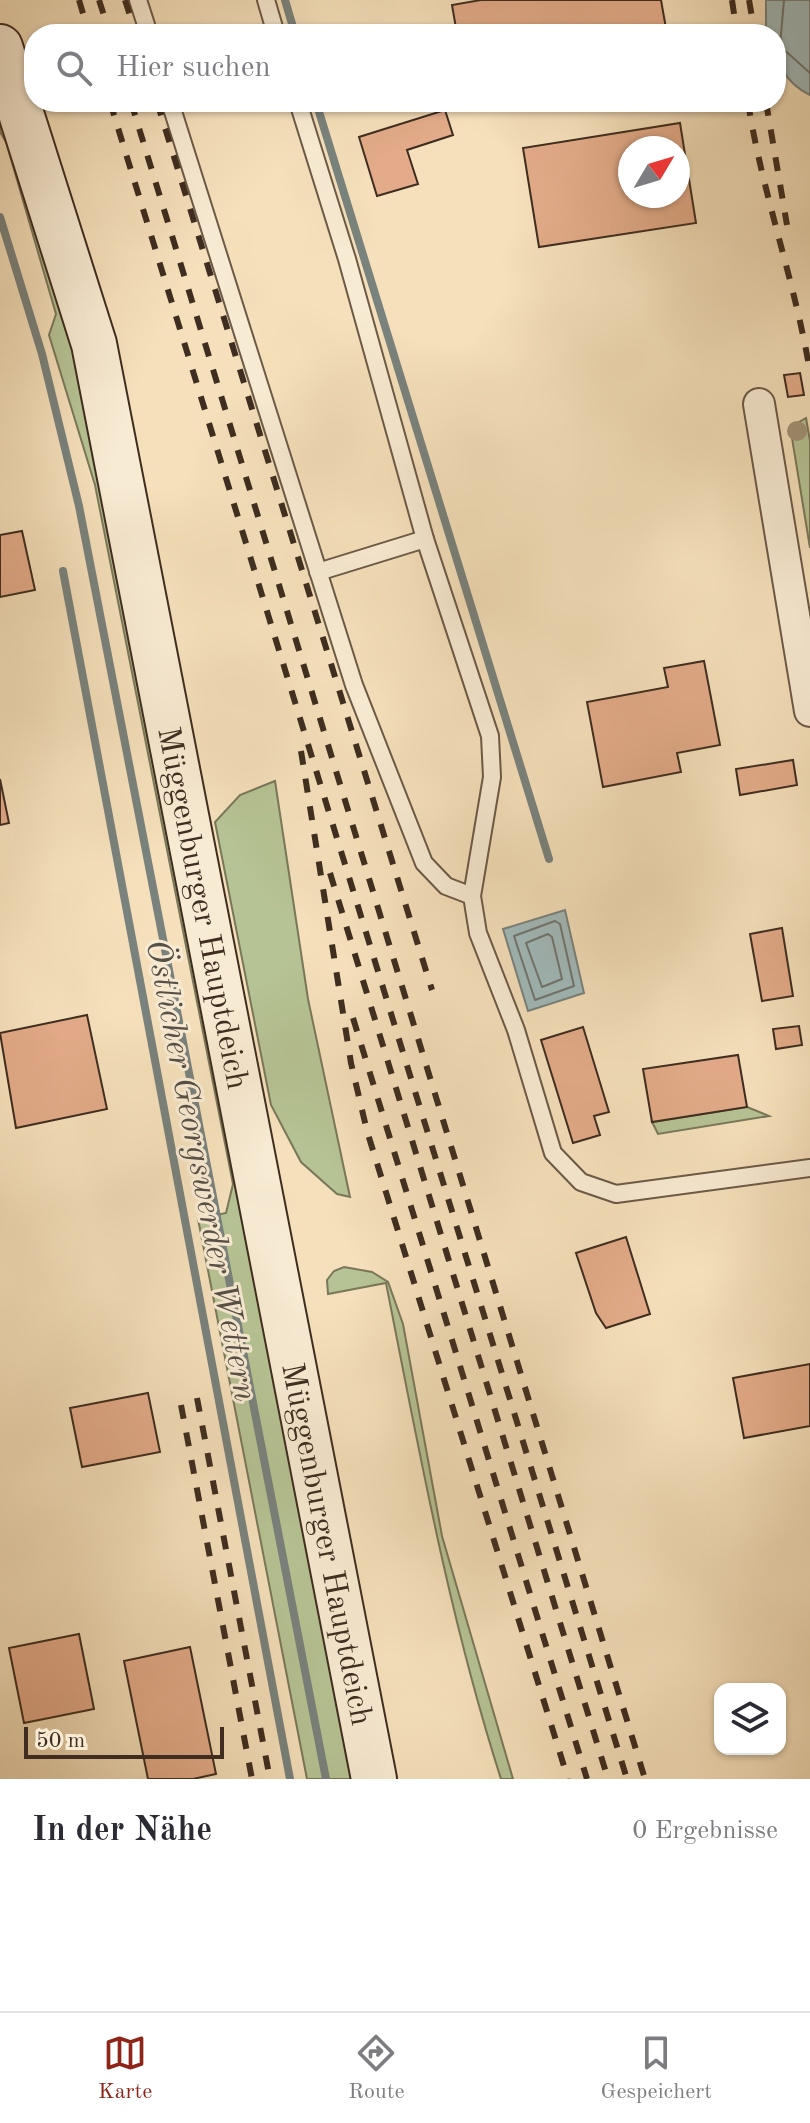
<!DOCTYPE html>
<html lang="de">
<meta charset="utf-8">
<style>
:root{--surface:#fff;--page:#f2f2f3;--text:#2b2b33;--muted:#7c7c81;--line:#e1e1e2;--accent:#8f2418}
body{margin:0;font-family:"Old Standard TT",serif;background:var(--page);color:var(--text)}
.controls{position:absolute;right:24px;bottom:24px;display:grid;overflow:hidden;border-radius:16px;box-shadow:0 2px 6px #0004}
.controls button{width:72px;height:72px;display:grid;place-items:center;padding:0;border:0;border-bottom:2px solid var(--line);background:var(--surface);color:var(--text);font:40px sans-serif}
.compass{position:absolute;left:618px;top:136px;width:72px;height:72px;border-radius:50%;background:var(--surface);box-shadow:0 2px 6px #0004;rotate:52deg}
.scale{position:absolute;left:24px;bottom:20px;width:200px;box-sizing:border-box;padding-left:8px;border:4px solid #3e2d20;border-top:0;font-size:22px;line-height:28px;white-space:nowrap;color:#3e2d20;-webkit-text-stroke:6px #f8ebd3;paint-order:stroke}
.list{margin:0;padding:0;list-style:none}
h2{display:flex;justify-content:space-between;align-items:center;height:104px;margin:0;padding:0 32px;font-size:34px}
h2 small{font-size:26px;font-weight:400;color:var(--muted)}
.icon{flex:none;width:44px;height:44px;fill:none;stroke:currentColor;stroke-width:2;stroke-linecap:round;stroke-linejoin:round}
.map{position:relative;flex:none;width:810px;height:1779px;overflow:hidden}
.search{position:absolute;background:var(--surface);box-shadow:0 2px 6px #0004;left:24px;right:24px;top:24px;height:88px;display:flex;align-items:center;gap:20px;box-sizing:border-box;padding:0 28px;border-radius:32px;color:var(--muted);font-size:30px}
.sheet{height:232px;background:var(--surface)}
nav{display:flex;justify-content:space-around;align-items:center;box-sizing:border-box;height:112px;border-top:2px solid var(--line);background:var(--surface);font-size:22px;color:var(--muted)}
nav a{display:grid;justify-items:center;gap:4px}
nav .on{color:var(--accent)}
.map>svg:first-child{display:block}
.green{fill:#b6c394;stroke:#7a785a;stroke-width:2}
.water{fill:#a1babb;stroke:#79827d;stroke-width:2}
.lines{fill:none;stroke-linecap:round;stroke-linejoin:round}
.shore{stroke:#70746e;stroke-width:2}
.stream{stroke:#79827d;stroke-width:8}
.building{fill:#e3ab89;stroke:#3e2d20;stroke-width:2;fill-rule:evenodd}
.lane-casing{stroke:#6c5a47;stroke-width:20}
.street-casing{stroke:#6c5a47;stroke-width:34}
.secondary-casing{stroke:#3e2d20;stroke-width:48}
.lane{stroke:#f8ebd3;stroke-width:16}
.street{stroke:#f8ebd3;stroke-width:30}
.secondary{stroke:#f8ebd3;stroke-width:44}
.rail{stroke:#3e2d20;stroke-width:6;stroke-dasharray:14 14;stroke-linecap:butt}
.tree{fill:#a19276}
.labels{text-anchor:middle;stroke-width:6;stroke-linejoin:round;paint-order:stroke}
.street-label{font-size:32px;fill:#3e2d20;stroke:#f8ebd3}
.water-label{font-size:34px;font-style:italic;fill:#575047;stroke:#f8ebd3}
</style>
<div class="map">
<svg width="810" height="1779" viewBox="0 0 810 1779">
<rect width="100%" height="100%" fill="#f5e0bb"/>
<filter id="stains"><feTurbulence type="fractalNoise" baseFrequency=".0025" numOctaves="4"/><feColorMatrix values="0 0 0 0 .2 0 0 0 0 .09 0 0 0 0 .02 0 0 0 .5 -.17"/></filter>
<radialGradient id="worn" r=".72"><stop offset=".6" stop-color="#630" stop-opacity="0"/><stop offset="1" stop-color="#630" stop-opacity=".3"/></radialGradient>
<!-- green -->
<g class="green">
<polygon points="0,102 74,343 360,1779 307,1779 198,1219 226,1213 233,1184 95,485 49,335 56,314 6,142 0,132"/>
<polygon points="806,418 810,441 810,548 791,432 794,425"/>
<polygon points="275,781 308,999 350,1197 337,1194 301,1162 271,1105 215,822 240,795"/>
<polygon points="747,1107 769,1116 658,1134 652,1122"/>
<path d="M344 1267 372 1272 388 1282 403 1324 442 1536 513 1779H501C449 1617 419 1450 386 1283L328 1294 327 1280 334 1271Z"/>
</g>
<!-- water -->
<g class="water">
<path d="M766 0H810V95C783 82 776 61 776 34H766Z"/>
<polygon points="565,910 584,993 528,1011 503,929"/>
</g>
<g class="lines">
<!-- shore -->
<g class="shore">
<polyline points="784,0 780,46 810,73"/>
<polygon points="555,921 560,924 574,986 535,1000 514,936"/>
<polygon points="548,934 552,937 562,979 542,987 526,943"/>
</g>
<!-- stream -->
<g class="stream">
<polyline points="285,0 295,34"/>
<polyline points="316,102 549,859"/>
<polyline points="0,217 42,354 79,506 326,1779"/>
<polyline points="63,571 290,1779"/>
</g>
</g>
<!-- building -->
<g class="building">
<polygon points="481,0 661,0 667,34 457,34 452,5"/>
<polygon points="445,110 453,135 407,150 418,184 377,196 359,137"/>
<path d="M680 123 696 223 539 247 523 148ZM630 148H678V196H630Z"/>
<polygon points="800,373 804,395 788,397 784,375"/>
<polygon points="22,531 35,590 0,597 0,535"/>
<polygon points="704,661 720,745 677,753 681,772 603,787 587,702 668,687 664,668"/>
<polygon points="793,760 797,785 740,795 736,769"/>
<polygon points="0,779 9,823 0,825"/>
<polygon points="782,928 793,996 762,1001 750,934"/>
<polygon points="87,1015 107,1109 16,1128 0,1033"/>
<polygon points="799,1026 802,1045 776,1049 773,1029"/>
<polygon points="583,1027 609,1112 594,1116 600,1135 573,1143 541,1040"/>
<polygon points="738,1055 747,1107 652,1122 643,1069"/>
<polygon points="626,1237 650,1314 606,1328 596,1313 576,1253"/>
<polygon points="810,1364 810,1426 744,1438 733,1378"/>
<polygon points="148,1393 160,1452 82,1467 70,1408"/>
<polygon points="79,1634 94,1709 24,1723 9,1648"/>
<polygon points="190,1647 216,1774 193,1779 148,1779 124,1661"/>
</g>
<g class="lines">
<defs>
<g id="lane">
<polyline points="138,0 149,34"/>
<polyline points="266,0 276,34"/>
<polyline points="170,102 354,685 424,863 446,886 472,896"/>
<polyline points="298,102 347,259 425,539 490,736 492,777 472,896 478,933 516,1030 553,1153 581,1182 616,1194 810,1168"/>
<polyline points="318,572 425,539"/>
</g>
<polyline id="street" points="759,404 810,711"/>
<g id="secondary">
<path id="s1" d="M0 47 94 344 374 1779"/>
</g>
</defs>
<!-- lane casing -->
<use href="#lane" class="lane-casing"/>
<!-- street casing -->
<use href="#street" class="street-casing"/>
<!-- secondary casing -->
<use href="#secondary" class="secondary-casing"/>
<!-- lane -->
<use href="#lane" class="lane"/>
<!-- street -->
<use href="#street" class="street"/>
<!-- secondary -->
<use href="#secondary" class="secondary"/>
<!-- rail -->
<g class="rail">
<polyline points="79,0 89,34"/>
<polyline points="99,0 110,34"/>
<polyline points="125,0 136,34"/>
<polyline points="732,0 737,34"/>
<polyline points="749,0 755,34"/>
<polyline points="110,102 627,1779"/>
<polyline points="131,102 645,1779"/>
<polyline points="157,102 432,990"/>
<path d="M748 102C762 193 795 281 810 372"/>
<polyline points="766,102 787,225"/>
<polyline points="301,751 351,1063 367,1131 568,1779"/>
<polyline points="330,873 608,1779"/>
<polyline points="353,1018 587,1779"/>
<polyline points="197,1398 270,1779"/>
<polyline points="181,1405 252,1779"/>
</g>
</g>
<!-- trees -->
<circle class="tree" cx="797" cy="431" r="10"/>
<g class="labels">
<!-- street labels -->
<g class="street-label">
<text dy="11" stroke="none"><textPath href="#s1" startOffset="886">Müggenburger Hauptdeich</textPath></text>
<text dy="11" stroke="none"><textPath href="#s1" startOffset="1534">Müggenburger Hauptdeich</textPath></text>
</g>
<!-- water labels -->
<g class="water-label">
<text transform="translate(203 1170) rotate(79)" y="12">Östlicher Georgswerder Wettern</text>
</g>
</g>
<rect width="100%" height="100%" filter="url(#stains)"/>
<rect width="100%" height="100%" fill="url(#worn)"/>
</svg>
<div class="controls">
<button><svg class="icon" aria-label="layers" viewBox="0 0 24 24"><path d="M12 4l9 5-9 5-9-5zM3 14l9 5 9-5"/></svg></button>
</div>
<svg class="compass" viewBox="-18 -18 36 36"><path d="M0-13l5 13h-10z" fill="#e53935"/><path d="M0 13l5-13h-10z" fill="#7c7c81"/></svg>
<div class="scale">50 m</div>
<div class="search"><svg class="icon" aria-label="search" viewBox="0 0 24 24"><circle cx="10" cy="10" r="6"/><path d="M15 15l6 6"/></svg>Hier suchen</div>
</div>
<section class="sheet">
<h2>In der Nähe<small>0 Ergebnisse</small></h2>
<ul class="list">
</ul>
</section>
<nav>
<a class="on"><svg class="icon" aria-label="map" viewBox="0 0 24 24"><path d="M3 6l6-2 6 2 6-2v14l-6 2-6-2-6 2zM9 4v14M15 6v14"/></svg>Karte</a>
<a><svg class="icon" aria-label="directions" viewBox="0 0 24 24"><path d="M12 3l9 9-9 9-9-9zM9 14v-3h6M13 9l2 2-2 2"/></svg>Route</a>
<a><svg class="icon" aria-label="saved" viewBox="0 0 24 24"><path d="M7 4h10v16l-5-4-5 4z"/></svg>Gespeichert</a>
</nav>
